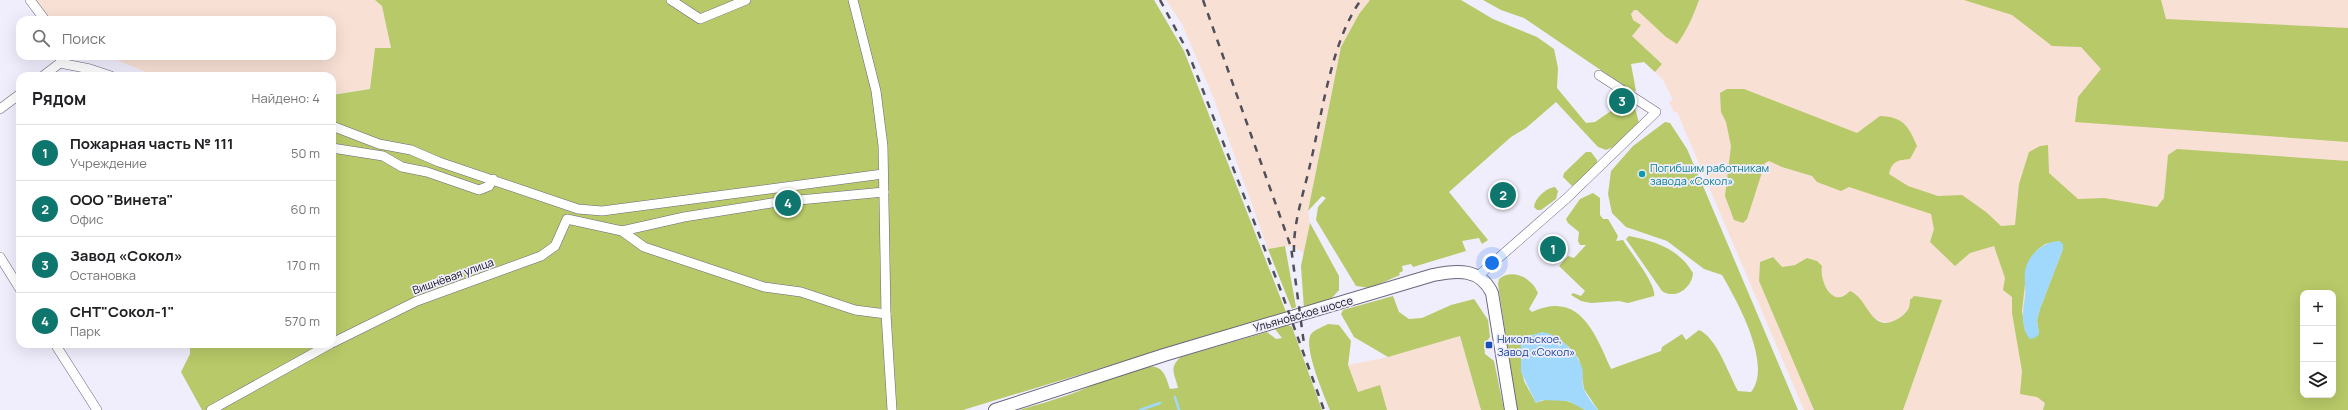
<!DOCTYPE html>
<html lang="ru">
<meta charset="utf-8">
<style>
:root{--surface:#fff;--page:#f2f2f2;--text:#202124;--muted:#757577;--line:#e0e0e0;--accent:#0f766e}
body{margin:0;font-family:Manrope,sans-serif;background:var(--page);color:var(--text)}
.controls{position:absolute;right:12px;bottom:12px;display:grid;overflow:hidden;border-radius:8px;box-shadow:0 4px 16px #0002}
.controls button{width:36px;height:36px;display:grid;place-items:center;padding:0;border:0;border-bottom:1px solid var(--line);background:var(--surface);color:var(--text);font:20px sans-serif}
.you{position:absolute;left:1492px;top:263px;width:14px;height:14px;margin:-10px;border:3px solid #fff;border-radius:50%;background:#1a73e8;box-shadow:0 0 0 6px #1a73e833}
.badge{display:grid;place-items:center;width:26px;height:26px;border-radius:50%;background:var(--accent);color:#fff;font-size:13px;font-weight:700}
.pin{position:absolute;translate:-50% -50%;border:2px solid #fff;box-shadow:0 1px 4px #0006}
.list{margin:0;padding:0;list-style:none}
h2{display:flex;justify-content:space-between;align-items:center;height:52px;margin:0;padding:0 16px;font-size:17px}
h2 small{font-size:13px;font-weight:400;color:var(--muted)}
.list li{display:grid;grid-template-columns:26px 1fr auto;gap:12px;align-items:center;box-sizing:border-box;height:56px;padding:0 16px;border-top:1px solid var(--line)}
.list b{display:block;font-size:15px;white-space:nowrap}
.list p{margin:0;font-size:13px;white-space:nowrap;color:var(--muted)}
.list em{font-size:13px;font-style:normal;color:var(--muted)}
.icon{flex:none;width:22px;height:22px;fill:none;stroke:currentColor;stroke-width:2;stroke-linecap:round;stroke-linejoin:round}
.map{position:relative;flex:none;width:2348px;height:410px;overflow:hidden}
.search{position:absolute;background:var(--surface);box-shadow:0 4px 16px #0002;left:16px;top:16px;width:320px;height:44px;display:flex;align-items:center;gap:10px;box-sizing:border-box;padding:0 14px;border-radius:12px;color:var(--muted);font-size:15px}
.panel{position:absolute;background:var(--surface);box-shadow:0 4px 16px #0002;left:16px;top:72px;width:320px;height:276px;border-radius:12px}
.map>svg:first-child{display:block}
.industrial{fill:#f8e0d5;fill-rule:evenodd}
.green{fill:#b7c968;fill-rule:evenodd}
.water{fill:#a1d9fd}
.lines{fill:none;stroke-linecap:round;stroke-linejoin:round}
.stream{stroke:#a1d9fd;stroke-width:2.5}
.minor-casing{stroke:#6b667c;stroke-width:10}
.major-casing{stroke:#6b667c;stroke-width:14}
.minor{stroke:#fff;stroke-width:9}
.major{stroke:#fff;stroke-width:12}
.rail{stroke:#514f59;stroke-width:2.5;stroke-dasharray:7 7;stroke-linecap:butt}
.culture-dot{fill:#0f9aa8;stroke:#f0edfd;stroke-width:1.5}
.transit-dot{fill:#1a4fb4;stroke:#f0edfd;stroke-width:1.5}
.labels{text-anchor:middle;stroke-width:3.5;stroke-linejoin:round;paint-order:stroke}
.culture-label{font-size:11px;fill:#0d838f;stroke:#f0edfd;text-anchor:start}
.street-label{font-size:11px;fill:#131119;stroke:#f0edfd}
.transit-label{font-size:11px;fill:#164399;stroke:#f0edfd;text-anchor:start}
</style>
<div class="map">
<svg width="2348" height="410" viewBox="0 0 2348 410">
<rect width="100%" height="100%" fill="#f0edfd"/>
<!-- industrial -->
<g class="industrial">
<polygon points="34,0 375,0 382,6 391,48 375,48 370,89 332,95 332,76 156,76 107,56 332,56 332,20 48,20"/>
<polygon points="1166,0 1370,0 1359,14 1341,47 1308,211 1310,223 1304,253 1294,247 1285,246 1268,249 1214,99 1182,24"/>
<path d="M1604 0H2348V410H1903L1941 300 1910 306 1907 312 1896 320 1890 323 1883 322 1870 316 1855 293 1838 298 1832 296 1821 279 1822 266 1807 258 1795 265 1781 267 1773 257 1767 259 1760 262 1759 281 1814 410H1804L1677 112H1674L1669 102 1673 100 1663 80 1655 72 1662 64 1631 35ZM2303 293H2333V395H2303Z"/>
<polygon points="1460,336 1481,410 1387,410 1380,386 1358,392 1348,365 1388,357"/>
</g>
<!-- green -->
<g class="green">
<polygon points="375,0 1154,0 1184,51 1286,312 963,410 202,410 181,372 190,354 190,344 332,344 332,95 370,89 375,48 391,48 382,6"/>
<polygon points="1370,0 1461,0 1493,19 1537,37 1554,49 1558,68 1557,88 1586,123 1595,122 1624,102 1634,104 1639,123 1615,146 1606,150 1598,147 1556,102 1526,128 1511,137 1449,192 1488,240 1482,244 1479,238 1462,241 1466,251 1413,267 1411,264 1402,266 1403,271 1399,273 1400,275 1370,288 1356,286 1316,220 1318,207 1326,198 1322,196 1308,211 1341,47 1359,14"/>
<path d="M1483 0H1699C1693 16 1687 31 1677 44L1666 37 1637 10H1634L1631 14 1633 20 1641 25 1632 36 1662 64 1655 72 1644 62 1631 64 1636 91 1633 92 1524 18 1501 10Z"/>
<polygon points="1964,0 2161,0 2166,19 2348,28 2348,142 2075,122 2078,97 2101,69 2081,47 2052,46 2012,15"/>
<path d="M1727 89H1744L1857 133 1880 116C1903 117 1908 125 1917 146L1910 159C1898 160 1892 161 1889 174L1908 186 1938 196 1962 195 1986 212 2001 226 2015 225 2019 184 2029 152 2040 146 2048 145 2049 173 2078 199 2104 198 2157 207 2164 198 2168 155 2177 149 2348 161V410H2043L2045 403 2037 397 2020 394 2022 371 2012 313V297L2003 290 2005 278 1994 246 1970 253 1955 266 1930 242 1934 229 1931 214 1849 187 1841 191 1817 182 1812 176 1782 167 1769 161 1765 163 1747 219 1743 223 1734 220 1725 196 1731 146 1726 122 1721 112 1720 93ZM2059 241 2063 249 2040 309 2037 320 2039 334 2025 331 2022 311 2027 266 2037 250 2045 244ZM2303 293H2333V395H2303Z"/>
<path d="M1665 122 1670 123 1687 149 1703 186 1798 410H1598L1584 389 1579 359 1568 346 1547 333 1532 335 1521 343V367L1524 381 1536 403C1550 396 1573 400 1585 410H1517L1498 284 1499 279C1513 268 1532 278 1538 293L1529 309 1532 312C1580 290 1595 334 1611 369L1661 351 1662 347 1682 334 1686 340 1699 330C1717 338 1728 373 1738 391L1751 392C1773 365 1737 301 1722 275L1704 269 1667 241 1626 227 1612 213 1608 194 1611 171 1633 146Z"/>
<polygon points="1586,152 1591,152 1597,160 1597,165 1577,185 1572,186 1563,177 1564,173"/>
<path d="M1555 187 1558 191 1556 199 1541 210H1537L1534 207C1535 198 1546 188 1555 187Z"/>
<path d="M1593 193 1600 198V215L1603 219H1608L1618 236 1616 241 1623 240C1630 252 1657 285 1654 296L1628 303 1619 301 1591 303 1581 301 1571 295 1573 293 1581 296 1585 291 1559 266 1568 256 1574 258 1586 245H1580L1578 241 1579 232 1568 223 1566 219 1580 199Z"/>
<polygon points="1310,223 1339,276 1339,290 1330,300 1304,309 1301,266"/>
<path d="M1629 236C1655 241 1679 249 1693 273 1692 288 1675 300 1662 291L1626 239Z"/>
<polygon points="1285,246 1296,307 1292,309 1268,249"/>
<path d="M1773 257 1782 267 1795 265 1807 258 1817 261 1822 266C1819 281 1833 310 1850 291 1869 298 1871 339 1902 316 1908 311 1910 308 1910 300L1914 296 1942 300 1903 410H1814L1759 281 1760 262Z"/>
<polygon points="1393,296 1399,312 1409,319 1422,318 1451,305 1474,299 1488,320 1490,337 1484,345 1485,354 1494,361 1504,410 1481,410 1460,336 1388,357 1354,337 1341,314 1343,310"/>
<path d="M1328 324 1339 325 1351 341 1348 365 1358 392 1380 385 1387 410H1330C1325 397 1301 343 1312 333 1316 329 1323 327 1328 324Z"/>
<path d="M1288 325 1292 327 1322 410H1019C1036 405 1054 400 1071 394 1089 388 1140 363 1155 367 1165 369 1167 381 1170 389L1178 388C1175 374 1168 368 1181 357L1267 332 1276 339 1282 338 1275 329Z"/>
</g>
<!-- water -->
<g class="water">
<path d="M2059 241 2063 244V249L2040 309 2037 320 2039 334 2035 338 2030 339C2020 328 2023 310 2025 297 2026 289 2024 280 2025 272 2027 255 2043 242 2059 241Z"/>
<path d="M1542 332C1557 333 1579 354 1582 368 1584 374 1581 383 1584 389 1587 397 1593 404 1598 410H1585L1568 401 1542 400 1536 403 1521 372V343L1524 338Z"/>
</g>
<g class="lines">
<!-- stream -->
<g class="stream">
<polyline points="1175,397 1179,410"/>
<polyline points="1140,410 1160,403"/>
</g>
<defs>
<g id="minor">
<polyline points="30,0 45,20"/>
<polyline points="671,0 700,19 746,0"/>
<polyline points="853,0 876,91 883,146 886,314 892,410"/>
<polyline points="60,63 90,69 111,76"/>
<polyline points="43,76 60,63"/>
<polyline points="0,109 20,94"/>
<polyline points="332,126 379,144 411,150 439,162 578,209 602,211 883,174"/>
<polyline points="332,148 383,156 402,167 427,172 479,190 489,186 493,179"/>
<polyline points="622,231 684,217 778,202 884,192"/>
<polyline points="0,257 20,289"/>
<polyline points="1478,276 1567,198 1656,112 1599,75"/>
<polyline points="332,343 417,301 541,256 555,246 567,219 622,231 644,247 764,287 801,292 855,310 886,314"/>
<polyline points="55,344 97,410"/>
<polyline points="211,410 330,344"/>
</g>
<path id="major" d="M995 410 1164 355 1433 275C1457 270 1480 268 1492 293L1511 410"/>
</defs>
<!-- minor casing -->
<use href="#minor" class="minor-casing"/>
<!-- major casing -->
<use href="#major" class="major-casing"/>
<!-- minor -->
<use href="#minor" class="minor"/>
<!-- major -->
<use href="#major" class="major"/>
<!-- rail -->
<g class="rail">
<polyline points="1160,0 1188,52 1281,291 1324,410"/>
<polyline points="1203,0 1291,247 1304,344"/>
<path d="M1294 252C1293 223 1304 192 1310 165 1322 115 1331 41 1361 0"/>
</g>
</g>
<!-- markers -->
<circle class="culture-dot" cx="1642" cy="174" r="4"/>
<rect class="transit-dot" x="1485" y="341" width="8" height="8" rx="2"/>
<g class="labels">
<!-- culture labels -->
<g class="culture-label">
<text x="1650" y="172">Погибшим работникам<tspan x="1650" dy="13">завода «Сокол»</tspan></text>
</g>
<!-- street labels -->
<g class="street-label">
<text transform="translate(453 276) rotate(-20)" y="4">Вишнёвая улица</text>
<text transform="translate(1303 314) rotate(-16)" y="4">Ульяновское шоссе</text>
</g>
<!-- transit labels -->
<g class="transit-label">
<text x="1497" y="343">Никольское,<tspan x="1497" dy="13">Завод «Сокол»</tspan></text>
</g>
</g>
</svg>
<div class="controls">
<button>+</button>
<button>−</button>
<button><svg class="icon" aria-label="layers" viewBox="0 0 24 24"><path d="M12 4l9 5-9 5-9-5zM3 14l9 5 9-5"/></svg></button>
</div>
<div class="you"></div>
<div class="pin badge" style="left:1553px;top:249px">1</div>
<div class="pin badge" style="left:1503px;top:195px">2</div>
<div class="pin badge" style="left:1622px;top:101px">3</div>
<div class="pin badge" style="left:788px;top:203px">4</div>
<div class="search"><svg class="icon" aria-label="search" viewBox="0 0 24 24"><circle cx="10" cy="10" r="6"/><path d="M15 15l6 6"/></svg>Поиск</div>
<section class="panel">
<h2>Рядом<small>Найдено: 4</small></h2>
<ul class="list">
<li><span class="badge">1</span><div><b>Пожарная часть № 111</b><p>Учреждение</p></div><em>50 m</em></li>
<li><span class="badge">2</span><div><b>ООО &quot;Винета&quot;</b><p>Офис</p></div><em>60 m</em></li>
<li><span class="badge">3</span><div><b>Завод «Сокол»</b><p>Остановка</p></div><em>170 m</em></li>
<li><span class="badge">4</span><div><b>СНТ&quot;Сокол-1&quot;</b><p>Парк</p></div><em>570 m</em></li>
</ul>
</section>
</div>
